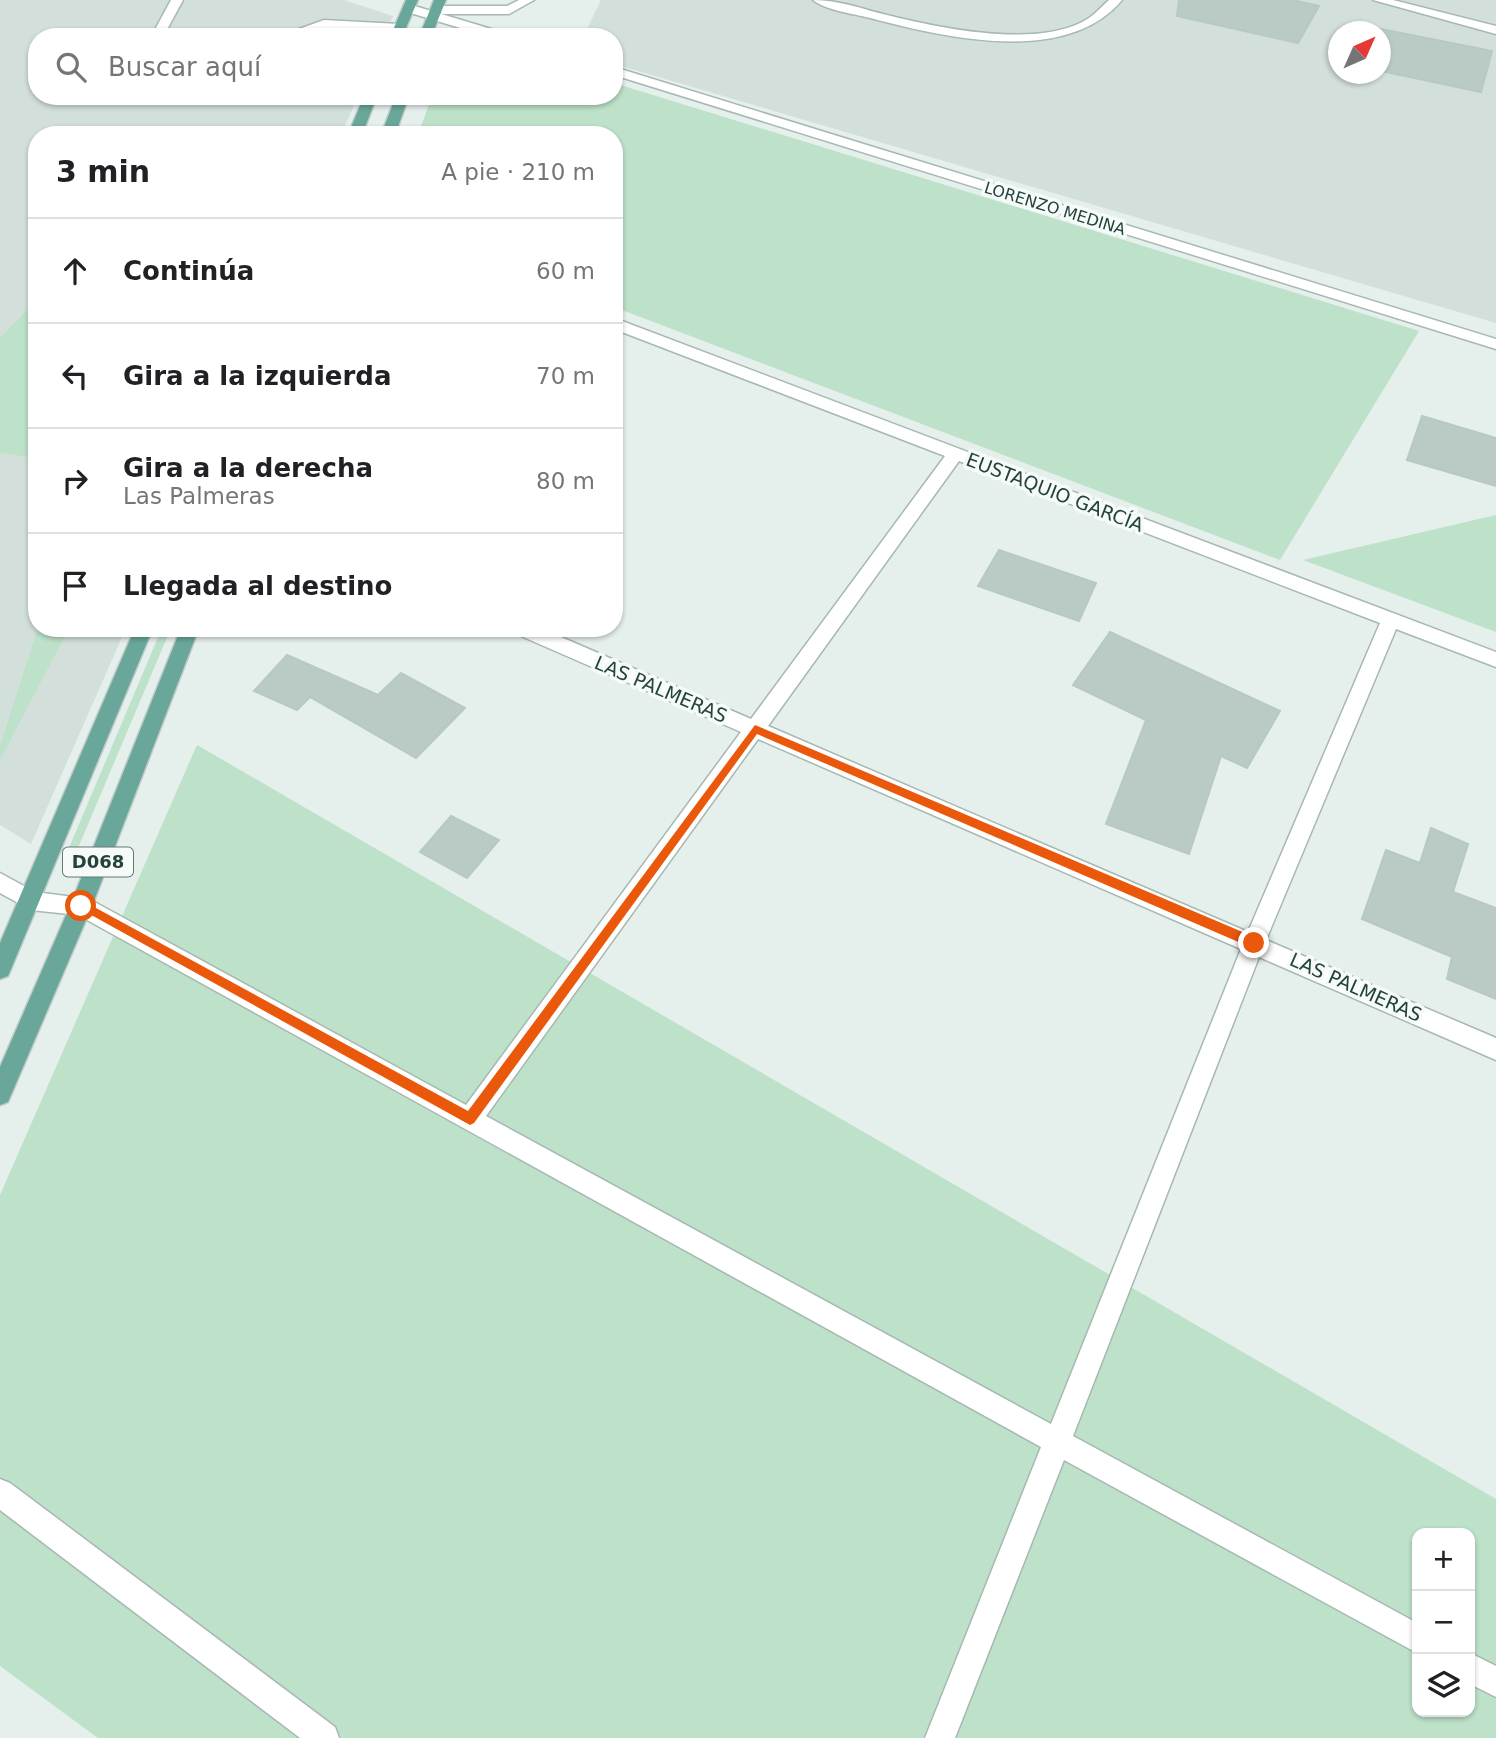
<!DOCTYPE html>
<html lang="es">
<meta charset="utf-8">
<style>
:root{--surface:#fff;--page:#f2f2f2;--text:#202124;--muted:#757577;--line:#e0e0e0}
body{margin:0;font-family:"DejaVu Sans",sans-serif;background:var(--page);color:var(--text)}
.controls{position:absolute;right:21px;bottom:21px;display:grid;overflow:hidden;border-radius:14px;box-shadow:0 2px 5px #0004}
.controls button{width:63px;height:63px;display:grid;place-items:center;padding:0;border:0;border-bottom:2px solid var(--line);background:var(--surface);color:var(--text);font:35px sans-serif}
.compass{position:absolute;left:1328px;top:21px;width:63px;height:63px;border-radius:50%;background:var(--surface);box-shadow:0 2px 5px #0004;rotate:45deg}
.stop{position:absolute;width:21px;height:21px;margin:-16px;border:5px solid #ea580c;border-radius:50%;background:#fff}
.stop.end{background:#ea580c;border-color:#fff;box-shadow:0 2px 7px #0008}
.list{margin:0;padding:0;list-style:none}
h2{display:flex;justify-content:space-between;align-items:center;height:91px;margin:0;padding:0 28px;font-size:30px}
h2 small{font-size:23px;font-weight:400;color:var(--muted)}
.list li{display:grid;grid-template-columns:46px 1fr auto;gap:21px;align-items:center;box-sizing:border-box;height:105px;padding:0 28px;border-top:2px solid var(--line)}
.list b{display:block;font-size:26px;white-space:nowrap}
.list p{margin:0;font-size:23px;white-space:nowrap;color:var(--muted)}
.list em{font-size:23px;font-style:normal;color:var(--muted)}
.icon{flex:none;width:38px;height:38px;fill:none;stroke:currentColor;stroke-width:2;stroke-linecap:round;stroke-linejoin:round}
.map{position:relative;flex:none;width:1496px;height:1738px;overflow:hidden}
.search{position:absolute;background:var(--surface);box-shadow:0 2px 5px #0004;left:28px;top:28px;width:595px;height:77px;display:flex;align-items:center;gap:18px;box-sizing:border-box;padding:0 24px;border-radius:28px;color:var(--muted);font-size:26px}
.panel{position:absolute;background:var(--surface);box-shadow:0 2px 5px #0004;left:28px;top:126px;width:595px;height:511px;border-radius:28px}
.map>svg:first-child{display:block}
.built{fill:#d3dfda;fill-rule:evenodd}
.green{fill:#bde1c9;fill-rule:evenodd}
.building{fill:#bacac4;stroke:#b7c9c3;stroke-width:2}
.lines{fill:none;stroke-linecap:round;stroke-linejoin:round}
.minor-casing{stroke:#a7b8b3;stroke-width:3}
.major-casing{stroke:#c1cac8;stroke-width:3}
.minor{fill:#fff;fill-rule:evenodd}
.major{fill:#68a79a;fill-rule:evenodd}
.route{fill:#ea580c}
.labels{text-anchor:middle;stroke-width:7;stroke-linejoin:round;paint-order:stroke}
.far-street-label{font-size:16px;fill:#23433c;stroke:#f6fbf9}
.shield{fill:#f6fbf9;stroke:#627a75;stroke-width:2}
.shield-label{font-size:18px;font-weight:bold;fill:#23433c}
.street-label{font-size:19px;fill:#23433c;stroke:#f6fbf9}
</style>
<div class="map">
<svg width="1496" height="1738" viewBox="0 0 1496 1738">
<rect width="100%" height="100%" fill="#e5efeb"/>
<!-- built -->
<g class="built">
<polygon points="0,0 344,0 393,16 384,37 37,37 37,96 358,96 341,135 37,135 37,628 126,628 31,844 0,825"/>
<path d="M601 0H1496V323L614 64V37H583ZM1338 32H1380V74H1338Z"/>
</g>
<!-- green -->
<g class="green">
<polygon points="614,83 1419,331 1280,560 614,307 614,135 418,135 432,96 614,96"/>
<polygon points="37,300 37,458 0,453 0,338"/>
<polygon points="1496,515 1496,632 1303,560"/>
<polygon points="38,628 69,628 0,760 0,746"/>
<polygon points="162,628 171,628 78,848 71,851 69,848"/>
<path d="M197 745 1496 1499V1738H98L0 1666V1195ZM1417 1533H1470V1712H1417Z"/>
</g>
<!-- building -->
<g class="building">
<polygon points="1179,0 1292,0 1319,6 1298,43 1177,16"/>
<polygon points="1381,29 1492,51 1481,92 1381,71"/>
<polygon points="1422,416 1496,438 1496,486 1407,460"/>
<polygon points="999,550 1096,583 1079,621 978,586"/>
<polygon points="1110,632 1280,711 1247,768 1221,756 1189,854 1106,824 1146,720 1073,685"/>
<polygon points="287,655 378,695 401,673 465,708 416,758 310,697 297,710 254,691"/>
<polygon points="451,816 499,840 467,878 420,852"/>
<polygon points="1431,828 1468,844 1453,892 1496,908 1496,999 1447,979 1452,957 1362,919 1386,850 1420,863"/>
</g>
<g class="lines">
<defs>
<g id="minor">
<polygon points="171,0 183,0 163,37 151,37"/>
<polygon points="519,0 534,0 509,14 442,14 436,10 442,6 507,6"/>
<path d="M813 0C839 0 862 9 887 15 939 28 1041 50 1089 18 1096 13 1102 6 1109 0H1122C1067 66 947 38 874 19 856 14 827 11 813 0Z"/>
<polygon points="1373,0 1393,0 1496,26 1496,34"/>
<polygon points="408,4 508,34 510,37 490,37 404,11 404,5"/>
<polygon points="324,20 399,24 405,28 399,32 325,28 296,37 277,37"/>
<polygon points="614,67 1496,339 1496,349 614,75"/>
<path d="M614 318 1496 652V667L1396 629 1266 940 1496 1038V1060L1259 957 1073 1436 1417 1623V1653L1064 1460 955 1738H925L1041 1447 78 915 31 910 0 893V873L35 892 89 899 466 1105 741 732 514 633 512 628H540L751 719 945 456 614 329ZM959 461 1380 623 1248 932 768 726ZM758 739 1241 949 1051 1424 486 1116Z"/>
<polygon points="0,1479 10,1483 335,1727 339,1738 300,1738 0,1510"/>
<polygon points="1470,1653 1496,1666 1496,1697 1470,1684"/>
</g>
<g id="major">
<polygon points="406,0 418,0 402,37 390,37"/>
<polygon points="434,0 446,0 431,37 419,37"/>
<polygon points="364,96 377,96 362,135 348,135"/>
<polygon points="396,96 409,96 395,135 381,135"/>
<polygon points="135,628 153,628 11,969 8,976 0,979 0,943"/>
<polygon points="181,628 199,628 92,906 8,1102 0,1105 0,1067 70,906"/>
</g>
</defs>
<!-- minor casing -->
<use href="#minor" class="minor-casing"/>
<!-- major casing -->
<use href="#major" class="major-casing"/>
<!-- minor -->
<use href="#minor" class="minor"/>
<!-- major -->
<use href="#major" class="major"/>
</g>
<!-- route -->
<polygon class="route" points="755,725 1259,939 1260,943 1254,948 1250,947 757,734 474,1123 470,1125 75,906 81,901 85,902 468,1111"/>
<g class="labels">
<!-- far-street labels -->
<g class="far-street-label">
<text transform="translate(1055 208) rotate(17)" y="6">LORENZO MEDINA</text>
</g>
<!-- shield labels -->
<rect class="shield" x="63" y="847.5" width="70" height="29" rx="5"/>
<g class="shield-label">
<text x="98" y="868">D068</text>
</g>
<!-- street labels -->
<g class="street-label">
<text transform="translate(1055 492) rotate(21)" y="7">EUSTAQUIO GARCÍA</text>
<text transform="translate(661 689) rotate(23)" y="7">LAS PALMERAS</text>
<text transform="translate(1356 987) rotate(24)" y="7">LAS PALMERAS</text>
</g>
</g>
</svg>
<div class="controls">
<button>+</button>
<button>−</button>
<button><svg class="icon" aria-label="layers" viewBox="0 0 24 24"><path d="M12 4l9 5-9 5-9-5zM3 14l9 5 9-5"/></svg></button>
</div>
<svg class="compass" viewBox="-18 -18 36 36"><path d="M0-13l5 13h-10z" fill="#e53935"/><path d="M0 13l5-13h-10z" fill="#757577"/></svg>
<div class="stop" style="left:81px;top:906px"></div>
<div class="stop end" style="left:1254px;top:943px"></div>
<div class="search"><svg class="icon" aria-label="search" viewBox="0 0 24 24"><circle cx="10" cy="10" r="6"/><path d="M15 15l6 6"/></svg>Buscar aquí</div>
<section class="panel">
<h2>3 min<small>A pie · 210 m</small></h2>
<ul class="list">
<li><svg class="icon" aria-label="ahead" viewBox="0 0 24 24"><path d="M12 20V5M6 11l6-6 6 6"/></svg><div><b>Continúa</b></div><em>60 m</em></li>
<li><svg class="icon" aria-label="left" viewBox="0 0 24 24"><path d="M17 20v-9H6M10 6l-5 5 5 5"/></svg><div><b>Gira a la izquierda</b></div><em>70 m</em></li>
<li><svg class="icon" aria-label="right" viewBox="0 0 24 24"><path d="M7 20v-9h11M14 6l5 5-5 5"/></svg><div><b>Gira a la derecha</b><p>Las Palmeras</p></div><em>80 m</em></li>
<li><svg class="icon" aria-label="arrive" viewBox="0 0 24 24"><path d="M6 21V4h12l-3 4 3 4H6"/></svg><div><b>Llegada al destino</b></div></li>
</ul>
</section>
</div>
